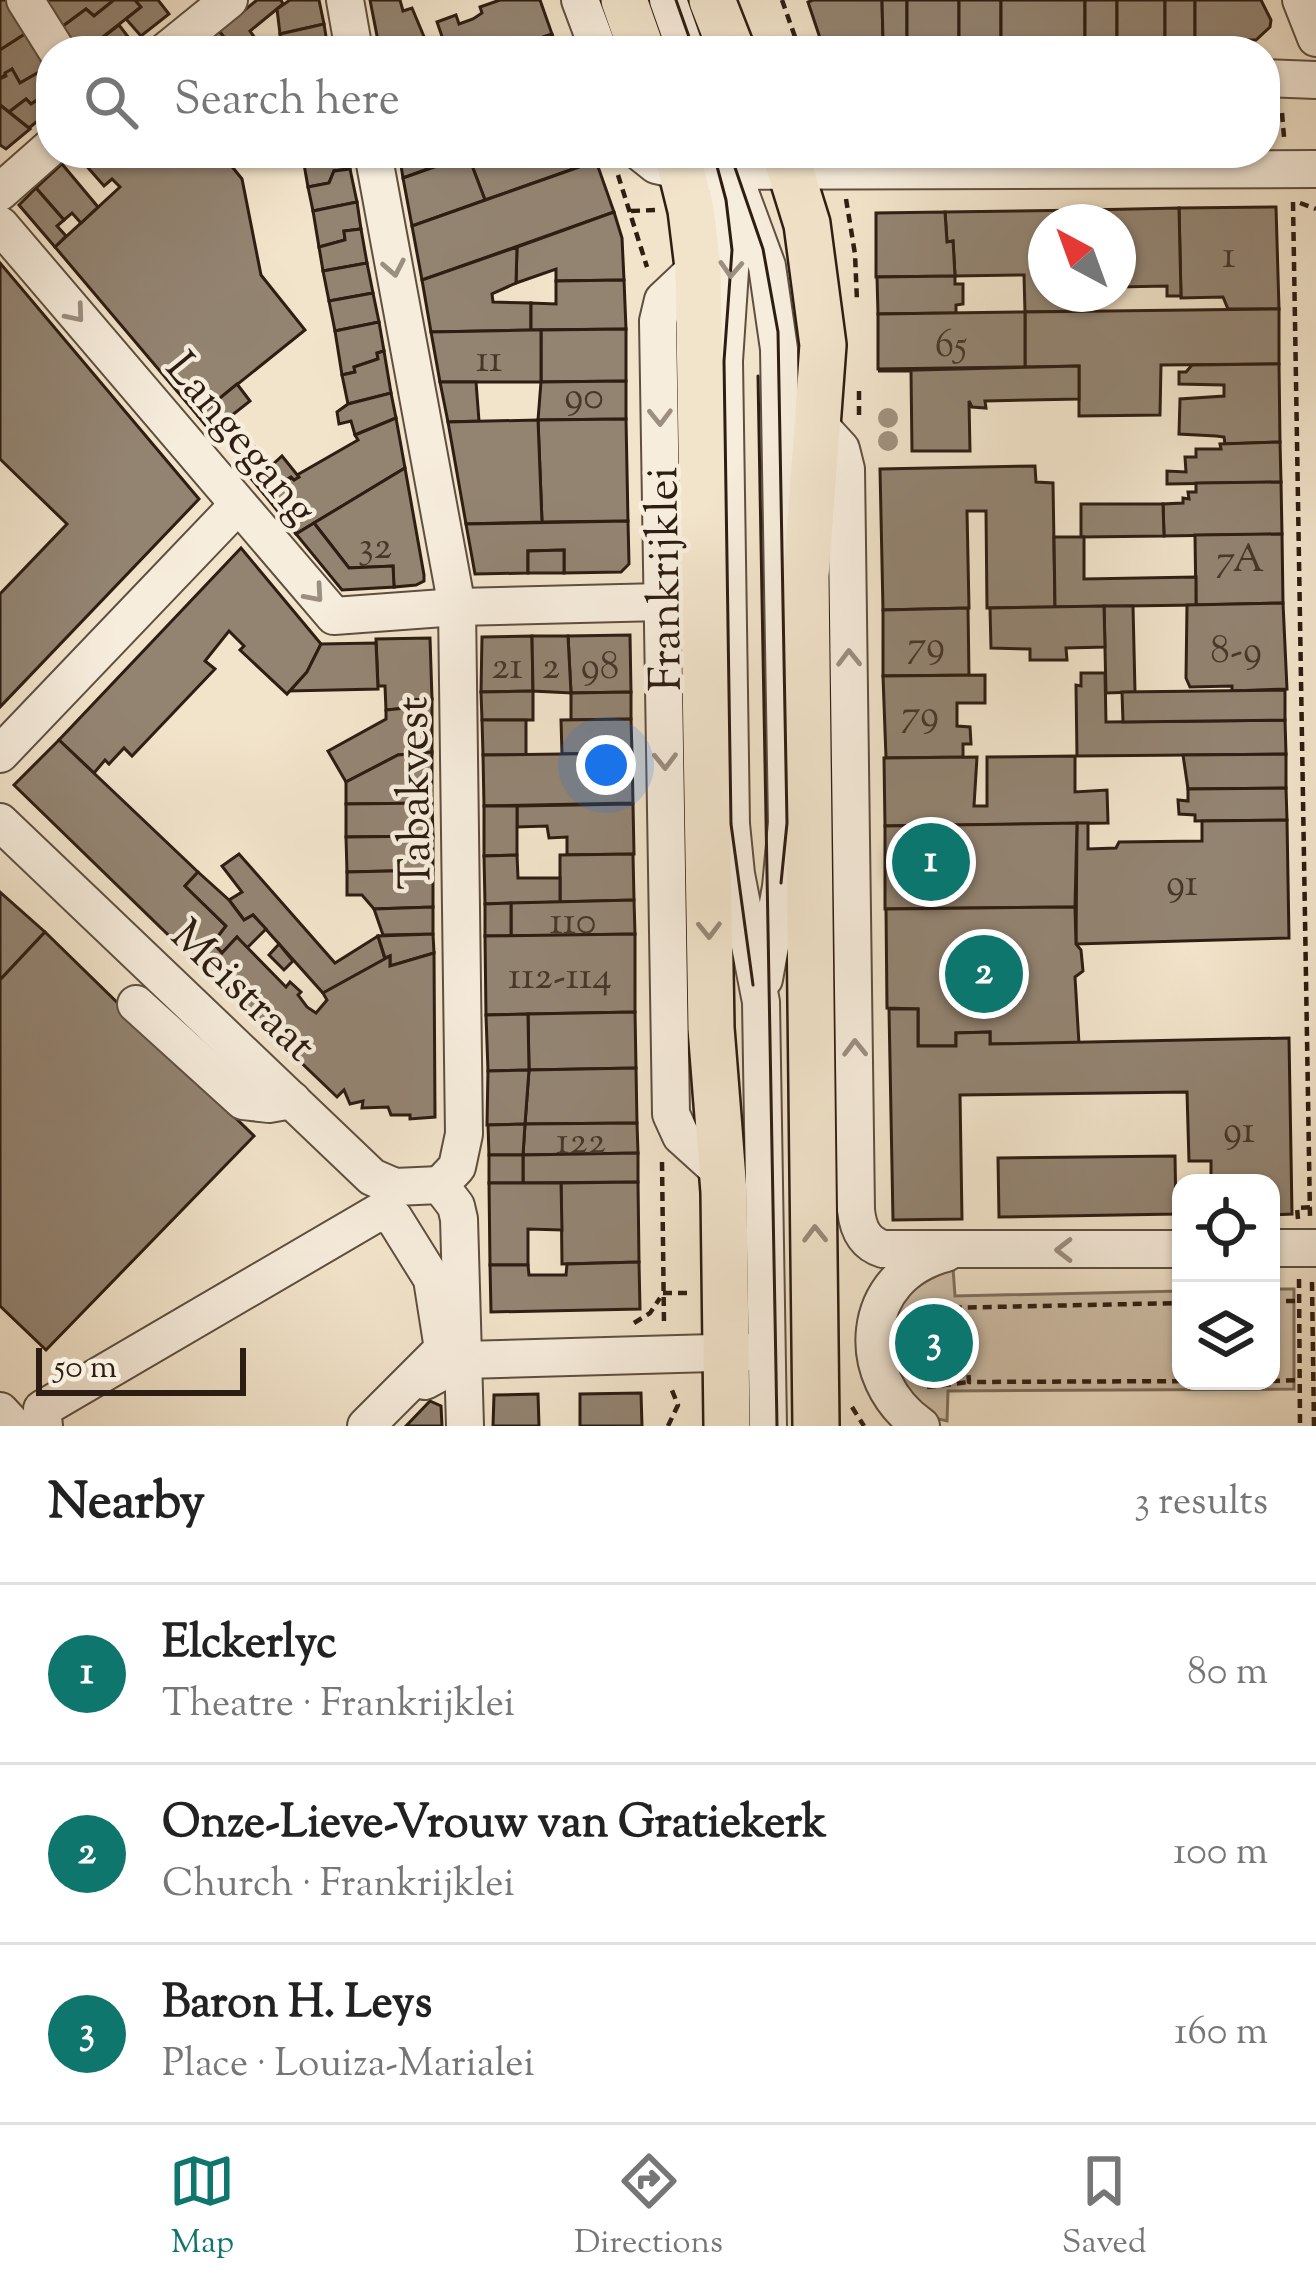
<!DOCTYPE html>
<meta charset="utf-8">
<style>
:root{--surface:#fff;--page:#f6f6f6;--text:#222;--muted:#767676;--line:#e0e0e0;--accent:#0f766e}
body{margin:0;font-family:"Sorts Mill Goudy",serif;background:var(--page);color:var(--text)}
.controls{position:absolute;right:36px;bottom:36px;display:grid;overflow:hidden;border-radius:24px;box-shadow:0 3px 9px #0004}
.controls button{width:108px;height:108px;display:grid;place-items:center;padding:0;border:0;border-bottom:3px solid var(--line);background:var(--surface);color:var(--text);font:60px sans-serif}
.compass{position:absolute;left:1028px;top:204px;width:108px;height:108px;border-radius:50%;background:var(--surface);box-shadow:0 3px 9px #0004;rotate:319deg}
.scale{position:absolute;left:36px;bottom:30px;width:210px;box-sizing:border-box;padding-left:12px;border:6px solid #2d1d12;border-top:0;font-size:33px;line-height:42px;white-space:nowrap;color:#2d1d12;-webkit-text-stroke:9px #f7eddd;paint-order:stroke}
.you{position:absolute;left:606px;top:765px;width:42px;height:42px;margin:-30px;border:9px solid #fff;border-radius:50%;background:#1a73e8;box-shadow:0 0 0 18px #1a73e833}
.badge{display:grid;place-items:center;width:78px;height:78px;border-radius:50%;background:var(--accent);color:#fff;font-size:39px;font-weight:700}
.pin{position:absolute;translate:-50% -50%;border:6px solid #fff;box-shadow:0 3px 12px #0006}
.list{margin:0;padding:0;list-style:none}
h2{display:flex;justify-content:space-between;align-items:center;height:156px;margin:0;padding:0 48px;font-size:51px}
h2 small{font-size:39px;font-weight:400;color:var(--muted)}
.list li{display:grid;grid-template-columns:78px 1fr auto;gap:36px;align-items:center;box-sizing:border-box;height:180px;padding:0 48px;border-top:3px solid var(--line)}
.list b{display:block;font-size:45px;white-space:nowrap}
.list p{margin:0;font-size:39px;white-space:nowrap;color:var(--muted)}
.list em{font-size:39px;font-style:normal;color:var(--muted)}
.icon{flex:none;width:66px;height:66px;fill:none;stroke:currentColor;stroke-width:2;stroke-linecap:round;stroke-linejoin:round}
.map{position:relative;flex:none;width:1316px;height:1426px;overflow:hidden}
.search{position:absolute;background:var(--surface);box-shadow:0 3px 9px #0004;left:36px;right:36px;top:36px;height:132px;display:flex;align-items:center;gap:30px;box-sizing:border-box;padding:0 42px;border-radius:48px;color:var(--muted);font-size:45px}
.sheet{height:696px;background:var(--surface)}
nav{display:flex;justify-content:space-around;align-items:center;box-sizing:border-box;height:168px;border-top:3px solid var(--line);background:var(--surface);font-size:33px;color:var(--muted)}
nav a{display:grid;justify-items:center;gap:6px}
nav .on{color:var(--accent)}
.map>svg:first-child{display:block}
.green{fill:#d1c2ac;stroke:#7f705f;stroke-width:3}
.building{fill:#938472;stroke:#2d1d12;stroke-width:3}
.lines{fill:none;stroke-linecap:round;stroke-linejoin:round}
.minor-casing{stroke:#5e4f40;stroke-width:40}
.major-casing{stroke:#2d1d12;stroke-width:50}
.path{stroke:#2d1d12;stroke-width:4.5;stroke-dasharray:9 6;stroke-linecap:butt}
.minor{stroke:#f7eddd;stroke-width:36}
.major{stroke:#f2e4cb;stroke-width:45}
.tram{stroke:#2d1d12;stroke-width:3}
.tree{fill:#a1927f}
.oneway{stroke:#9c8f82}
.oneway2{stroke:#998a78}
.labels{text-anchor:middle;stroke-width:9;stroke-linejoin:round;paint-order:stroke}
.number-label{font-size:39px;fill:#46372a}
.street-label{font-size:45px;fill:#2d1d12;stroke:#f7eddd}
</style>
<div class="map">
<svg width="1316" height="1426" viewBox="0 0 1316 1426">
<rect width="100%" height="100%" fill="#f2e4cb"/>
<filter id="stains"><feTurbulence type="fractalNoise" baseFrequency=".00167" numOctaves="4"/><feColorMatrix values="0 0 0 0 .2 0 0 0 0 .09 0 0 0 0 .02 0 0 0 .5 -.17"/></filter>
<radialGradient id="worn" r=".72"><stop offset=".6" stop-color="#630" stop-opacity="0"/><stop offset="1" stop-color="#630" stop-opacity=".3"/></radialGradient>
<!-- green -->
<path class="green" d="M953 1268 955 1296 1181 1291V1381H1271V1289H1294V1389L948 1391 947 1421 934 1418 893 1379C890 1312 887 1297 953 1268Z"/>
<!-- building -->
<g class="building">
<polygon points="0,0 8,0 28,32 0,50"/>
<polygon points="42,0 114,0 94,16 86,9 59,29"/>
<polygon points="114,0 135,0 141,7 85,51 74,51 59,29 86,9 94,16"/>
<polygon points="135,0 158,0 169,14 141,36 126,19 141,7"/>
<polygon points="257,0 281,0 283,4 250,31 260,45 251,51 235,51 219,31"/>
<polygon points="290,0 319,0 324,24 280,34 277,9"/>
<polygon points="370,0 400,0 403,11 412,8 430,51 380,51"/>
<polygon points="500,0 540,0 552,34 504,51 447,51 437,22 456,15 459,24 473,19 482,13 480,7"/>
<polygon points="813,0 882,0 883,41 821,41 808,2"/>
<polygon points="882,0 907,0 907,40 883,41"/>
<rect x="907" y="0" width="52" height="40"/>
<rect x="959" y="0" width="42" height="40"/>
<rect x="1001" y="0" width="84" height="40"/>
<rect x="1085" y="0" width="32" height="40"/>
<rect x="1117" y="0" width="48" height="40"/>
<rect x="1165" y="0" width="30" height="40"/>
<polygon points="1195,0 1261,0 1271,20 1270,27 1256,40 1195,40"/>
<polygon points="324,24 328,49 284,51 280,34"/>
<polygon points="119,25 132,42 121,51 85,51"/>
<polygon points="219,31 235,51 195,51"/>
<polygon points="28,32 48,67 20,83 12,69 0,79 0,50"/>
<polygon points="552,34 558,51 504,51"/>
<polygon points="48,67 51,91 31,104 26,99 9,112 0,105 0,79 6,76 5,73 12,69 20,83"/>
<polygon points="51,91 51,110 29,128 9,112 26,99 31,104"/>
<polygon points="0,105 30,129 6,149 0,145"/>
<polygon points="75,153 177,153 183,162 197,153 221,153 242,179 261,275 305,330 198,416 55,247 120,187 112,179 104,186"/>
<polygon points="302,153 347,153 350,169 334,171 329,183 308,187"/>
<polygon points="399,153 472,153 403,178"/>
<polygon points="472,153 594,153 596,161 485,200 468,155"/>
<polygon points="468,155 485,200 412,226 403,178"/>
<polygon points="596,161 614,212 422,280 412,226"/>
<polygon points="62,164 98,207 81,223 72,213 64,220 36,188"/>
<polygon points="350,169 357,202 313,211 308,187 329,183 334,171"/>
<polygon points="36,188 64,220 57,226 66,236 55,247 19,205"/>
<polygon points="357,202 361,229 344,231 345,240 319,247 313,211"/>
<polygon points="1276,207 1279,309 1228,309 1223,297 1181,298 1179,208"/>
<polygon points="1179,208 1181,296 1167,296 1167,286 1118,287 1118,222 1087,222 1086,210"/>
<polygon points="1086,210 1087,222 1046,222 1046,294 1091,294 1091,311 1025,312 1024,275 955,276 953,241 947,242 945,212"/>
<polygon points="614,212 622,238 624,280 556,281 556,269 516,283 517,247"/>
<polygon points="945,212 947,242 953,241 955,276 876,277 876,213"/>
<polygon points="361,229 367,263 323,271 319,247 345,240 344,231"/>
<polygon points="517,247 516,283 492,294 493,302 531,303 531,330 431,332 422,280"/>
<polygon points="0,263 199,499 0,707 0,594 67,524 0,459"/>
<polygon points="367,263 373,293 329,301 323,271"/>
<polygon points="955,276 955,284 963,284 963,304 956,305 956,313 878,314 877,277"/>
<polygon points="624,280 626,329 531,330 531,303 556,304 556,281"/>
<polygon points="373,293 379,322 335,331 329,301"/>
<polygon points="1279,309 1279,364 1161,365 1160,415 1079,416 1079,366 1025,367 1025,312"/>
<polygon points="1025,312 1025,367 878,369 878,314"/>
<polygon points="379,322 384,351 377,353 378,359 354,367 355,372 342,375 335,331"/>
<polygon points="626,329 626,381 541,382 541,330"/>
<polygon points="531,330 541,330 541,382 440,382 431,332"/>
<polygon points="384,351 391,393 348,404 342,375 355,372 354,367 378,359 377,353"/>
<polygon points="1279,364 1280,442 1225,444 1224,437 1216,436 1179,434 1180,399 1224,396 1224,385 1179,384 1179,372 1186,372 1192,365"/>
<polygon points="1079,366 1079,399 985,401 986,408 972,407 969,401 970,451 912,451 911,371 878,371"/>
<polygon points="626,381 626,419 538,420 541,382"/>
<polygon points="440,382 476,382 479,421 448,422"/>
<polygon points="237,384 250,401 211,432 198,416"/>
<polygon points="391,393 396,418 355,435 351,421 339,424 337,412 348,404"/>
<polygon points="396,418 405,468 296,534 264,494 358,440 355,435"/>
<polygon points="626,419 628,521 542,522 538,420"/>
<polygon points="538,420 542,522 466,524 448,422"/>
<polygon points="1280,442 1281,482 1167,484 1167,471 1186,472 1185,457 1196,457 1196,449 1221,449 1220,444"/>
<polygon points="255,447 271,466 282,456 299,477 294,480 291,477 264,494 237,462"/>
<polygon points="1035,466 1036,482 1053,483 1055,607 987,608 986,511 967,511 969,608 883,610 880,469"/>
<polygon points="405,468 424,575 424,581 416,585 394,587 393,566 349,568 314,523"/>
<polygon points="1281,482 1282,534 1164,536 1163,504 1183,503 1183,498 1189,499 1188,492 1196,492 1196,483"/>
<polygon points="1081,504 1163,504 1164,536 1081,537"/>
<polygon points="628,521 629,564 621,572 564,573 564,550 528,551 528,573 475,574 466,524"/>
<polygon points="314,523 349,568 393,566 394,587 342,590 296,534"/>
<polygon points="1282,534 1283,603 1196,605 1195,535"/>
<polygon points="1054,537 1084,537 1084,579 1196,577 1196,605 1055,607"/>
<polygon points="241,548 321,644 307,672 287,694 240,650 244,646 229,631 205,661 215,669 132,756 124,748 109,764 105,760 94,773 59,740"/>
<polygon points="564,550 564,573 528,573 528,551"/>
<polygon points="1283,603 1287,689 1232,691 1232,686 1190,687 1186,678 1187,605"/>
<polygon points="1104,606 1133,606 1135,692 1106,693"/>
<polygon points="1104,606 1105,647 1066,648 1067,660 1030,660 1030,649 991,648 990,608"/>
<polygon points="968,608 969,675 883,676 883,610"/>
<polygon points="630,635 631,692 571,693 568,636"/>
<polygon points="532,636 533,691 481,692 482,637"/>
<polygon points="532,636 568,636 571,693 533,691"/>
<polygon points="430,638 432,699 407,700 407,708 386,710 385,686 378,686 376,639"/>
<polygon points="376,643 378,689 290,691 307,672 321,644"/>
<polygon points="1081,673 1105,673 1106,722 1285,720 1286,754 1077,756 1076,685 1081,686"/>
<polygon points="985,675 985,703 957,703 957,726 970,727 971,744 963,744 963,757 886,758 883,676"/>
<polygon points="1285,690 1285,720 1123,722 1122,692"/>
<polygon points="533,691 533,720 482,720 481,692"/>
<polygon points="631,692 631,719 571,720 571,693"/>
<polygon points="432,699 432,753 398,755 346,782 328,751 386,719 386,710 407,708 407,700"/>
<polygon points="631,719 632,753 562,754 561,720"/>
<polygon points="482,720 526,720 526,755 483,755"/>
<polygon points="59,740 198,872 185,886 226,926 213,943 191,957 14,785"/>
<polygon points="432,752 432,803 346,804 346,782 398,755"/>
<polygon points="632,753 633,803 484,806 483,755"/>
<polygon points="1286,754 1286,788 1188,789 1183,755"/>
<polygon points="1075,756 1075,792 1107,790 1108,823 885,826 884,758 977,757 974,806 987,806 987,757"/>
<polygon points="1286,788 1287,820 1195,821 1195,815 1179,814 1178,800 1188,801 1188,789"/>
<polygon points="432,803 433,836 346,837 346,804"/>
<polygon points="633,804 634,854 567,855 567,837 549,838 547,826 517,827 517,806"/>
<polygon points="484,806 517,806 517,855 484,856"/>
<polygon points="1287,820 1289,938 1076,944 1077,823 1088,823 1088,849 1116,848 1119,842 1202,841 1202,821"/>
<polygon points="1077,823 1075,907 885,909 885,826"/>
<polygon points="433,836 433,870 347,872 346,837"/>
<polygon points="239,854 335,963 378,936 385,959 323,993 253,915 244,920 229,900 242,892 222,866"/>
<polygon points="633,854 634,900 560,902 560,855"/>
<polygon points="517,855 518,878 560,878 560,902 485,904 484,856"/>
<polygon points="433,870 433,907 374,909 362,895 347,895 347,872"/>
<polygon points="198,872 229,900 244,920 253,915 266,929 246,949 237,937 222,953 213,943 226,926 185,886"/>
<polygon points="0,892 45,932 0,980"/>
<polygon points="634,900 635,934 511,936 511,903"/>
<polygon points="511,903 511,936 485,936 485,904"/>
<polygon points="433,907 433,934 383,935 374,909"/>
<polygon points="1075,907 1076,944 1081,950 1083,971 1075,977 1079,1044 990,1044 990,1032 956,1033 956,1046 918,1046 918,1009 887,1008 886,909"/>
<polygon points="45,932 254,1136 46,1350 0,1306 0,980"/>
<polygon points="433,934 434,953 390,966 390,956 385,958 378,936"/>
<polygon points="635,934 635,1012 486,1015 485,936"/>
<polygon points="237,937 286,987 290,982 301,992 298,995 307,1007 316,1013 327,1000 323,993 390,956 390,966 434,953 435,1117 410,1119 410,1115 391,1115 388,1107 362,1108 363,1101 350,1104 344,1090 337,1097 191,957 213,943 222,953"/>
<polygon points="279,944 293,961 284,970 269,955"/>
<polygon points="889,1009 918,1009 918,1046 956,1046 956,1033 990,1032 990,1044 1289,1038 1292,1214 1271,1215 1271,1183 1211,1183 1211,1161 1189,1161 1187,1092 960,1095 962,1219 893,1220"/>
<polygon points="635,1012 636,1068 529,1070 528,1014"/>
<polygon points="528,1014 529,1070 488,1071 486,1015"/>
<polygon points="636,1068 637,1123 525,1124 529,1070"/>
<polygon points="529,1070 525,1124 487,1125 488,1071"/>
<polygon points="637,1123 638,1153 523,1155 525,1124"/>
<polygon points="525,1124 523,1155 489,1155 488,1125"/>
<polygon points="638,1153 638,1182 523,1183 523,1155"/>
<rect x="489" y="1155" width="34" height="28"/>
<polygon points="1175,1156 1176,1214 999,1217 998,1158"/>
<polygon points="638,1182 639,1262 562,1264 561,1183"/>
<polygon points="489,1183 561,1183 562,1230 528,1229 528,1265 490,1265"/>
<polygon points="639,1262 640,1309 491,1312 490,1265 528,1265 529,1275 566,1275 567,1264"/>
<polygon points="641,1393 642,1426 580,1426 580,1394"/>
<polygon points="538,1394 539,1426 493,1426 494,1395"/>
<polygon points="430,1401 441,1406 442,1426 406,1426"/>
</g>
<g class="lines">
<defs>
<g id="minor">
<polyline points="25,0 57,51"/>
<polyline points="345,0 354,51"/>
<polyline points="580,0 599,51"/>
<polyline points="668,0 686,51"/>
<polyline points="1301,0 1316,38"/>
<polyline points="166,51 229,0"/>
<polyline points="1265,78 1316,80"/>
<polyline points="373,153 457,607 464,1134 457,1167 440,1185"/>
<polyline points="641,153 656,165 682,171 1316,169"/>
<polyline points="721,153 733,225 724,361 731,824 736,874 761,1002 768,1426"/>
<polyline points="739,190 767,266 779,349 787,823 781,887 764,979"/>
<polyline points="0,192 51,147"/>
<polyline points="0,225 334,616 457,607 662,602"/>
<polyline points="698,267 663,300 658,321 671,1114 681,1136 723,1174"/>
<path d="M819 425 841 449 846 469 856 1210C858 1229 864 1243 883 1249H1181"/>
<polyline points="0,754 238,505"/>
<polyline points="0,822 372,1177 395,1187 440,1185"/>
<polyline points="136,1004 243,1101 269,1104 292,1100"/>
<polyline points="440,1185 456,1206 459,1219 465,1426"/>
<polyline points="1271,1248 1316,1248"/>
<polyline points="425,1381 464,1360 749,1352"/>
<polyline points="0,1411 14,1426"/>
<polyline points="44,1426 42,1409 379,1212 394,1218 432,1279 443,1349 366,1426"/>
<path d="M921 1426C852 1378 859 1275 946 1253"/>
</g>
<g id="major">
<polyline points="624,0 642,51"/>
<polyline points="712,0 732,51"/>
<polyline points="677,153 691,210 698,267 711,1028 724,1192 727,1426"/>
<polyline points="785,153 807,224 823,345 806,576 816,1426"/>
</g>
</defs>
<!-- minor casing -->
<use href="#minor" class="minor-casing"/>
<!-- major casing -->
<use href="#major" class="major-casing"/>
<!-- path -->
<g class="path">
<polyline points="782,0 800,51"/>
<polyline points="798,47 816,51"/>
<polyline points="1282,113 1284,137"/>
<polyline points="618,175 647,267"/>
<polyline points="846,199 855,254 857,301"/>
<polyline points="1293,202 1310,1216"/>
<polyline points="1300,203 1316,209"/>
<polyline points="631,211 655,210"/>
<polyline points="859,391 859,421"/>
<polyline points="662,1162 664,1324"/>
<polyline points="1298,1219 1297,1208 1316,1207"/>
<polyline points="1299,1279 1300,1426"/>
<polyline points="1312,1282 1314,1426"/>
<polyline points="663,1293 692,1293"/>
<polyline points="924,1301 943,1308 1181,1303"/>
<polyline points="1271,1301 1299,1301"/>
<polyline points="943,1308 966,1338 969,1382 1210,1381"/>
<polyline points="634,1323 650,1313 660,1298"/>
<polyline points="1271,1381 1300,1380"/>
<polyline points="927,1387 969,1382"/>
<polyline points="852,1407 864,1426"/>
<polyline points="668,1426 678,1405 671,1388"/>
</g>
<!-- minor -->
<use href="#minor" class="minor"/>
<!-- major -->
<use href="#major" class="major"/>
<!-- tram -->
<g class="tram">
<polyline points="676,0 694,51"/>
<polyline points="730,153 763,249 778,332 787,823 781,883"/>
<polyline points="714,155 726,200 732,250 724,361 731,824 753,985"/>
<polyline points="758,376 777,1426"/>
</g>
</g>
<!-- trees -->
<g class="tree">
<circle cx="888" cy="418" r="10"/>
<circle cx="888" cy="441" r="10"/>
</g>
<!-- one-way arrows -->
<defs><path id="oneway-chevron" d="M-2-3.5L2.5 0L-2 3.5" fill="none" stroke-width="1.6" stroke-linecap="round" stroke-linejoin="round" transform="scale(3)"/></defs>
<g class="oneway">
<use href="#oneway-chevron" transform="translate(394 268) rotate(79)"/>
<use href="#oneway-chevron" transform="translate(731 269) rotate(93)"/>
<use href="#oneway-chevron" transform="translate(76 314) rotate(50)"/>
<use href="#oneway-chevron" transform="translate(660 417) rotate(89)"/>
<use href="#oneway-chevron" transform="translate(315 594) rotate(49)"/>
<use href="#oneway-chevron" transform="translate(849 658) rotate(-91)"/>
<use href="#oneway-chevron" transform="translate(665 761) rotate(89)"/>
<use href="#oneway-chevron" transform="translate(855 1048) rotate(-91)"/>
<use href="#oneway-chevron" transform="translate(1064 1250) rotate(180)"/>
</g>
<g class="oneway2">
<use href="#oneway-chevron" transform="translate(709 930) rotate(89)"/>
<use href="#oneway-chevron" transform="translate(815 1234) rotate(-91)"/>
</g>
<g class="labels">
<!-- number labels -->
<g class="number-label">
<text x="1229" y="267">1</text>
<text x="951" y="356">65</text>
<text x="489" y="371">11</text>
<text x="584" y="408">90</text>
<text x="375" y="558">32</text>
<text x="1240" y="571">7A</text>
<text x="926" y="657">79</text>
<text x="1236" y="662">8-9</text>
<text x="507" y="678">21</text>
<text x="551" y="678">2</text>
<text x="600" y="678">98</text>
<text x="920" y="726">79</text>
<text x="1182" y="895">91</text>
<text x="573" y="933">110</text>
<text x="560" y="988">112-114</text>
<text x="1239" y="1142">91</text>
<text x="581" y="1153">122</text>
</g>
<!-- street labels -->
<g class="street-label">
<text transform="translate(243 437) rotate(50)" y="16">Langegang</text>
<text transform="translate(662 579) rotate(-91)" y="16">Frankrijklei</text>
<text transform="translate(412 793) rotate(-91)" y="16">Tabakvest</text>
<text transform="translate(245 989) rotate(44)" y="16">Meistraat</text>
</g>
</g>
<rect width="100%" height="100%" filter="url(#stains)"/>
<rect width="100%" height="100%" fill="url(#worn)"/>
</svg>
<div class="controls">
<button><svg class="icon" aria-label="locate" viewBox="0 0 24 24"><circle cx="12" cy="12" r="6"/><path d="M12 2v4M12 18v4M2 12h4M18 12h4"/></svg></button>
<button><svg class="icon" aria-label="layers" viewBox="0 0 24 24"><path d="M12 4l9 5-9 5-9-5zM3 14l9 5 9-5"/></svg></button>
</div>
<svg class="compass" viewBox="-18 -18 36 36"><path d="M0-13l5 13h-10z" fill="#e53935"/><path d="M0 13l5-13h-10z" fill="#767676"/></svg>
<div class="scale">50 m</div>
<div class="you"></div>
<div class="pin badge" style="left:931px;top:862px">1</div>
<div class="pin badge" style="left:984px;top:974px">2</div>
<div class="pin badge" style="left:934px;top:1343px">3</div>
<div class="search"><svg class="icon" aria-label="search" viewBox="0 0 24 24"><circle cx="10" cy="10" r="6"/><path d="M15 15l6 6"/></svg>Search here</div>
</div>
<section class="sheet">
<h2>Nearby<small>3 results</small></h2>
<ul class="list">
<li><span class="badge">1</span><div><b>Elckerlyc</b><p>Theatre · Frankrijklei</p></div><em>80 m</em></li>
<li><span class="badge">2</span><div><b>Onze-Lieve-Vrouw van Gratiekerk</b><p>Church · Frankrijklei</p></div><em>100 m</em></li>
<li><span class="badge">3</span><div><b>Baron H. Leys</b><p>Place · Louiza-Marialei</p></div><em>160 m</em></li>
</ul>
</section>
<nav>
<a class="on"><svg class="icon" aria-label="map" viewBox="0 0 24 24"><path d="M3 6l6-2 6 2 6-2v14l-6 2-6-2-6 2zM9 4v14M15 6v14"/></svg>Map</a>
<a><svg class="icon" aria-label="directions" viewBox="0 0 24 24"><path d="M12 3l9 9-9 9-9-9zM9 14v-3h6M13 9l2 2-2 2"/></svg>Directions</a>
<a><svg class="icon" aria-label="saved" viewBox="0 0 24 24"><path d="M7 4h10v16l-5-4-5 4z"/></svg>Saved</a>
</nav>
